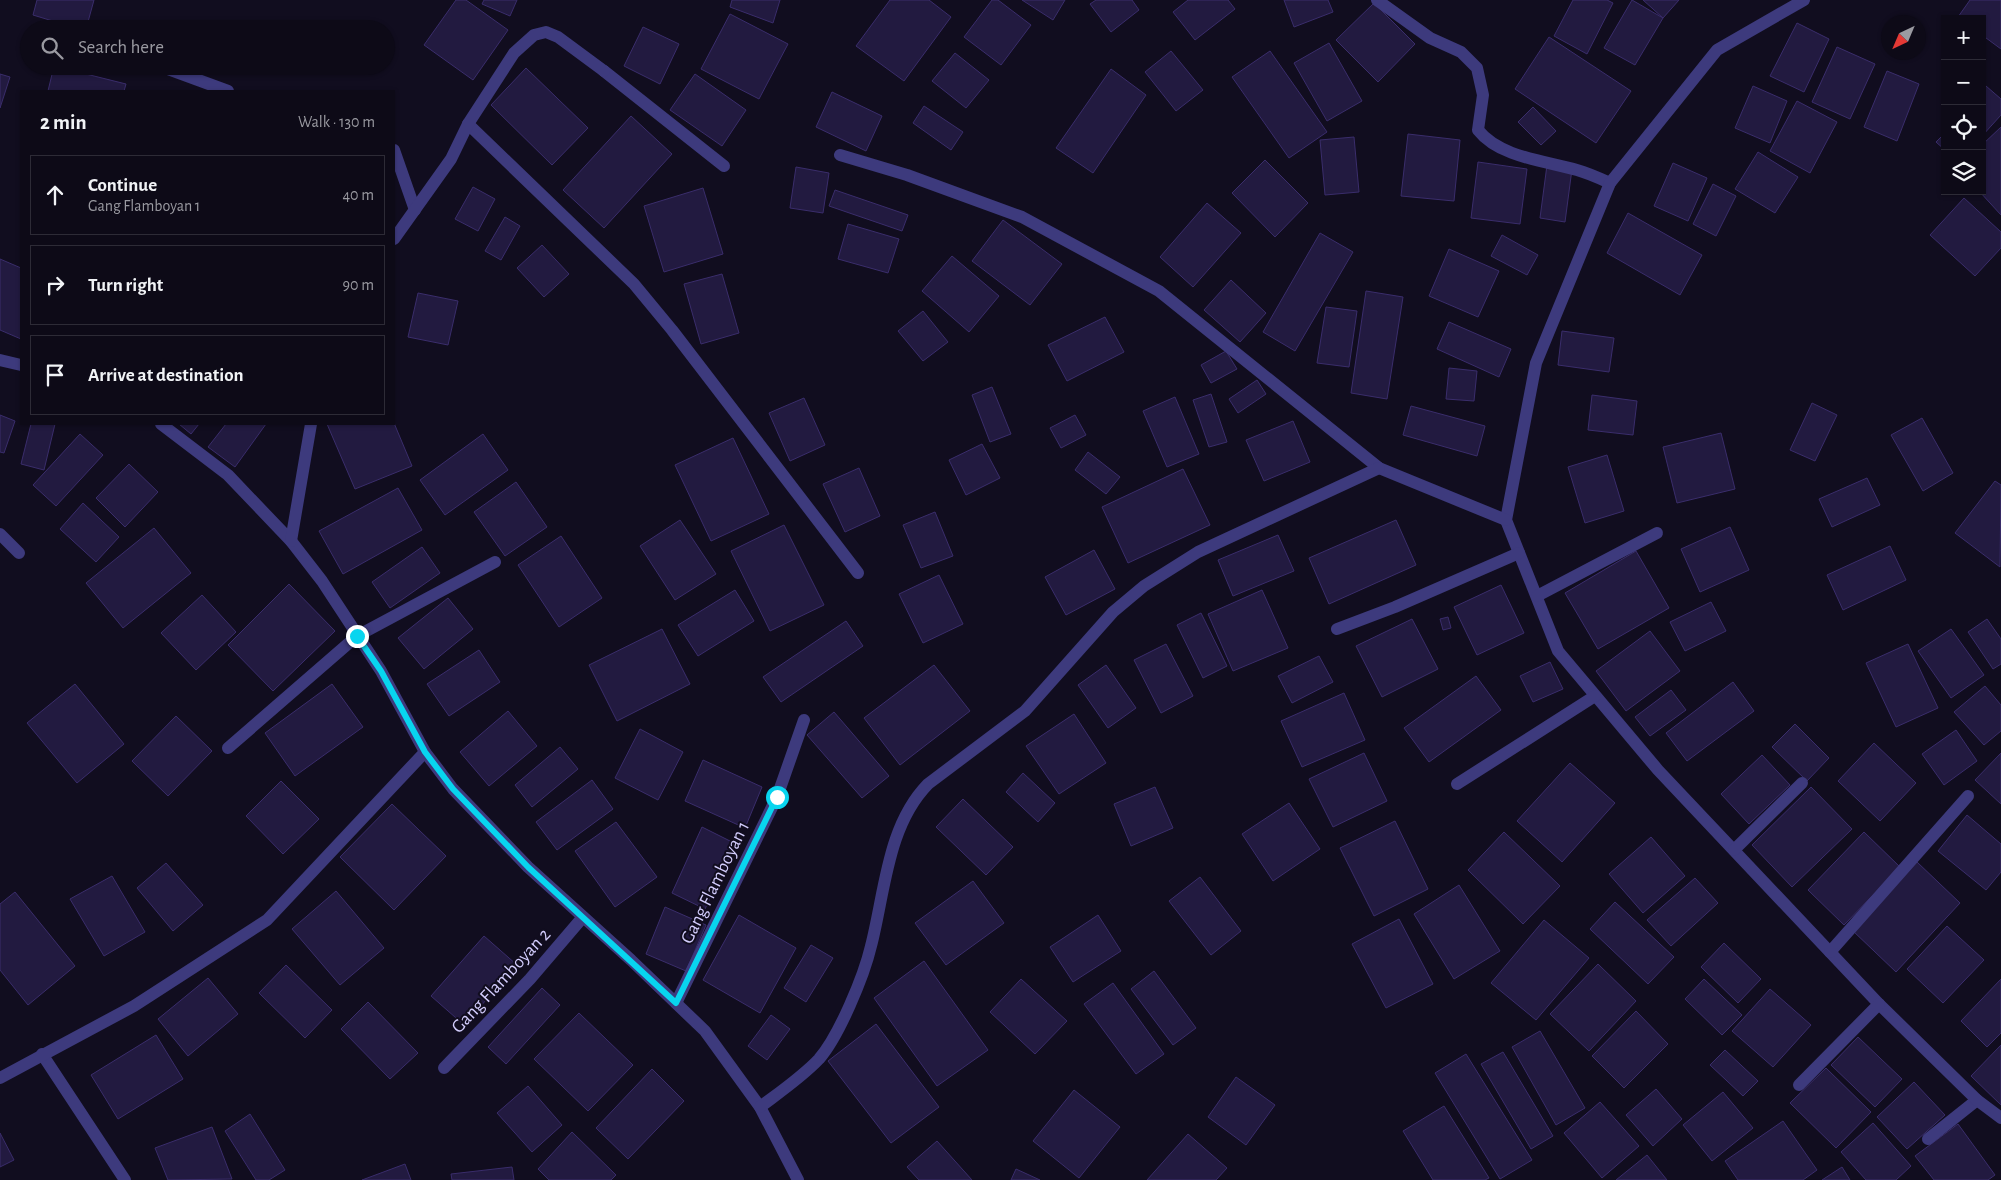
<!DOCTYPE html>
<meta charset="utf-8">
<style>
:root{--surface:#0d0a17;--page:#161320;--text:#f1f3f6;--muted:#9a9aa1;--line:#2d2b36}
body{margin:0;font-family:"Alegreya Sans",sans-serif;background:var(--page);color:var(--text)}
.controls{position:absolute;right:15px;top:15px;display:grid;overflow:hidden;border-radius:0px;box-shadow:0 1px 4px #0004}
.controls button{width:45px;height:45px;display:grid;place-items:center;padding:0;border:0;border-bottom:1px solid var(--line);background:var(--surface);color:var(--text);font:25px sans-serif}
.compass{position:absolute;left:1881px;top:15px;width:45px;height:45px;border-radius:50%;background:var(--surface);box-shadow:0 1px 4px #0004;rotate:224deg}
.stop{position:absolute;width:15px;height:15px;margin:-11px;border:4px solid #08d5ef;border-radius:50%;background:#fff}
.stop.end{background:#08d5ef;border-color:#fff;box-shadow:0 1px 5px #0008}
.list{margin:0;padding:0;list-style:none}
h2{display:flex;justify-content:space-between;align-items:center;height:65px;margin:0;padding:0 20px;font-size:21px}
h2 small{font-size:16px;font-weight:400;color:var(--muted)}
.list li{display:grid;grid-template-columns:32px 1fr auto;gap:15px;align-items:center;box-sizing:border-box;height:80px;margin:0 10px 10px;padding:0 10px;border:1px solid var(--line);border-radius:0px}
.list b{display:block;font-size:19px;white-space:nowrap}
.list p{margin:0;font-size:16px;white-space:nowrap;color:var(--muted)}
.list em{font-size:16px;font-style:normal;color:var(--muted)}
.icon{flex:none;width:28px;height:28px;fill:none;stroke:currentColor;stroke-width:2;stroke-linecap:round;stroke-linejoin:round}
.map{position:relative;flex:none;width:2001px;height:1180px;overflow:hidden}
.search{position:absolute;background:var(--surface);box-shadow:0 1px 4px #0004;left:20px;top:20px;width:375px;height:55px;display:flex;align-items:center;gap:12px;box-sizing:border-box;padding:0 18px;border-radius:28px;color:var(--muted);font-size:19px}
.panel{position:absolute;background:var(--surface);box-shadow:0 1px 4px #0004;left:20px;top:90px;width:375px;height:335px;border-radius:0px}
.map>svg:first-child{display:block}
.building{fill:#221a40;stroke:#3a2d6b}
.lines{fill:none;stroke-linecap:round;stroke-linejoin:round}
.lane{stroke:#3d3a7d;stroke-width:12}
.street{stroke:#3d3a7d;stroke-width:12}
.route{stroke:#08d5ef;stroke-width:6}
.labels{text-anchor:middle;stroke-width:4;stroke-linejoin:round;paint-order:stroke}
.street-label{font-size:19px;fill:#d3cdfd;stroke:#110d1f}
</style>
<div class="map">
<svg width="2001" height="1180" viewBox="0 0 2001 1180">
<rect width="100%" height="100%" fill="#110d1f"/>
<!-- building -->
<g class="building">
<polygon points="37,0 94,0 86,29 79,29 33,15"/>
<polygon points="456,0 466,0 508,30 473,80 424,45"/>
<polygon points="484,0 517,0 510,16 482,4"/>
<polygon points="732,0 780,0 773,23 730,7"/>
<polygon points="890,0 929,0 951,17 904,81 856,46"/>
<polygon points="992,0 998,0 1031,25 1001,65 964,37"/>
<polygon points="1022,0 1065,0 1053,20"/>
<polygon points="1096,0 1132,0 1139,10 1111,32 1090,4"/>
<polygon points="1188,0 1228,0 1235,9 1195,40 1173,12"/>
<polygon points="1284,0 1328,0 1333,12 1294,27"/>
<polygon points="1573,0 1607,0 1613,3 1587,54 1554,36"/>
<polygon points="1632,0 1663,18 1635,65 1604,48"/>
<polygon points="1643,0 1679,0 1663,18"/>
<polygon points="1970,0 2001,0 2001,49 1982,35 1982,19 1958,17"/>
<polygon points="1374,3 1415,44 1378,82 1336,40"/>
<polygon points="730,14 788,44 759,99 701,69"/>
<polygon points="1797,23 1829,39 1804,92 1770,76"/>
<polygon points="643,27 679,44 660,84 624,66"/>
<polygon points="1549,37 1631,91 1596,143 1515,89"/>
<polygon points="1329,43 1362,101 1327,121 1294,63"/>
<polygon points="1837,47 1875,64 1850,119 1812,102"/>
<polygon points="1171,51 1203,90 1176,111 1145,72"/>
<polygon points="1270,51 1327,132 1289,158 1232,77"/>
<polygon points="955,53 989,80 966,108 932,81"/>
<polygon points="54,66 126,84 124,91 48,91"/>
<polygon points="526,68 588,128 552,165 491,105"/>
<polygon points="1111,69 1146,95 1093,173 1056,148"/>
<polygon points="1887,71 1919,84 1897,141 1864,127"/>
<polygon points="0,74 10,77 0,108"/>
<polygon points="695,74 746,110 722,146 670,110"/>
<polygon points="1753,86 1787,101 1770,143 1735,128"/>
<polygon points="1986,86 2001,99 2001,115 1982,136 1982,90"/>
<polygon points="832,92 882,116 866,151 816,127"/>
<polygon points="1797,101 1837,122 1810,173 1770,151"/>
<polygon points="924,106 963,132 951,150 913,123"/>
<polygon points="1533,107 1556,131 1541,145 1518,122"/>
<polygon points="631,116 672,154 604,228 563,190"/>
<polygon points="2001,127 2001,215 1979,191 1982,191 1982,145"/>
<polygon points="1945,133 1945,150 1936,142"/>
<polygon points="1408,134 1460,140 1454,201 1401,196"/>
<polygon points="1354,137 1359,192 1325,195 1320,140"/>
<polygon points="1758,152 1798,177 1775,213 1735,189"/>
<polygon points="1265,160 1308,203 1275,237 1232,193"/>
<polygon points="1478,162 1527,169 1520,224 1471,218"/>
<polygon points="1673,163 1707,178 1688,221 1654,206"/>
<polygon points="1547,165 1572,169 1565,222 1540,218"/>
<polygon points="796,167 829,173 823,213 790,208"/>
<polygon points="1713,184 1736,196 1716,236 1693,224"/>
<polygon points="473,187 495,199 478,231 455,219"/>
<polygon points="703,188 723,254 664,272 644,206"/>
<polygon points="835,190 908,215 902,231 829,206"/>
<polygon points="1964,198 2001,232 2001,248 1975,276 1930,235"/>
<polygon points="1207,203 1241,233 1193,287 1160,257"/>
<polygon points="1628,213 1702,255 1680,295 1607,253"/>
<polygon points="505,217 520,226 501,260 485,251"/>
<polygon points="1003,220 1062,264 1030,305 972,261"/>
<polygon points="848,224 899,239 888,273 838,259"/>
<polygon points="1320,233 1353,252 1295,351 1263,332"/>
<polygon points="1502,235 1538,255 1527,275 1491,256"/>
<polygon points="542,245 569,274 544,297 517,268"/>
<polygon points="1449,249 1499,271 1478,317 1429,296"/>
<polygon points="952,256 999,296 969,332 922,291"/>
<polygon points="0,259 21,268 21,339 0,330"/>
<polygon points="722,274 739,333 701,344 684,284"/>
<polygon points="1231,280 1266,313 1240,342 1204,310"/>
<polygon points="1366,291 1403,297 1387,399 1351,393"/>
<polygon points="418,293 458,301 448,345 408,337"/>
<polygon points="1326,307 1357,311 1349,367 1317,363"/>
<polygon points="923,311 948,342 923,361 898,331"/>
<polygon points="1105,317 1124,352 1067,381 1048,345"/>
<polygon points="1449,322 1511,349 1499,377 1437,349"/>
<polygon points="1562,331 1614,338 1609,372 1558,365"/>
<polygon points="1226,351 1237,369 1211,383 1201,365"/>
<polygon points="1449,368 1477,371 1474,401 1446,399"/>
<polygon points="1257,380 1266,394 1238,413 1229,399"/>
<polygon points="992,387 1011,434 990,442 972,395"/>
<polygon points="1211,394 1227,442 1209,447 1193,400"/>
<polygon points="1592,395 1637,401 1633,435 1588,430"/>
<polygon points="1175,397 1199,454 1167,467 1143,411"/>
<polygon points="804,398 825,445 790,461 769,413"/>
<polygon points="1812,403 1837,415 1815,461 1790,450"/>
<polygon points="1411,406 1485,426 1477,456 1403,435"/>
<polygon points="0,415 15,421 4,453 0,452"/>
<polygon points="1075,415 1086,435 1061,448 1050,428"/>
<polygon points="1922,418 1953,473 1923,491 1891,435"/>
<polygon points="1293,421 1310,462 1264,481 1246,440"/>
<polygon points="394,423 412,466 355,489 327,424"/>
<polygon points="31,424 55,424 44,470 21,464"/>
<polygon points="179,424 199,424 191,434"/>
<polygon points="226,424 266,424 235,467 208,447"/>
<polygon points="1721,433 1735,489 1677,503 1663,447"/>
<polygon points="80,434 103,455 56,506 33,485"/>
<polygon points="483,434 508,470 445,515 420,480"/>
<polygon points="733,438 769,514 711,541 675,465"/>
<polygon points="982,444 1000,478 966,495 949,460"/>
<polygon points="1088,452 1120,477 1106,494 1075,470"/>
<polygon points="1607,455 1624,511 1585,523 1568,467"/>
<polygon points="129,464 158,492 125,527 96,498"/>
<polygon points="859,468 880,516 845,532 823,484"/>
<polygon points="1183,469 1210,525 1128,563 1102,507"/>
<polygon points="1867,478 1880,505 1832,527 1819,499"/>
<polygon points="1995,481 2001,485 2000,567 1955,533"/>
<polygon points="516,482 547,527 505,556 474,512"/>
<polygon points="398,488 422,530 343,574 319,531"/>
<polygon points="83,503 119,537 96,562 60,529"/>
<polygon points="935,512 953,556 921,568 903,525"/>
<polygon points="680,520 716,574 675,600 640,546"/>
<polygon points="1396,520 1416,565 1329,604 1309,558"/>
<polygon points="784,525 824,605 770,631 731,551"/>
<polygon points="1730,527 1749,570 1700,592 1681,549"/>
<polygon points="154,528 191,573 123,628 86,583"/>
<polygon points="1278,535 1294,571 1233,596 1218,560"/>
<polygon points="561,536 602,598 559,627 518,565"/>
<polygon points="1890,546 1906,580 1843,610 1827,575"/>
<polygon points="422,547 440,573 390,608 372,582"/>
<polygon points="1094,550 1115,589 1066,615 1045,577"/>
<polygon points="1636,551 1669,608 1598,649 1565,593"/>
<polygon points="939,575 963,624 923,643 899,594"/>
<polygon points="289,584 335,631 273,691 228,645"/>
<polygon points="1501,585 1524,633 1477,655 1454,607"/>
<polygon points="735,590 754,621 698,656 678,625"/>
<polygon points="1262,590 1288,648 1233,671 1208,614"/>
<polygon points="202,595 236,632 196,670 161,633"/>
<polygon points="448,598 473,629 424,669 398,638"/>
<polygon points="1711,602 1726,631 1685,651 1670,622"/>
<polygon points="1201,613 1227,666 1203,678 1177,625"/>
<polygon points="1448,617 1451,628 1443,630 1440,619"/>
<polygon points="1412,619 1438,669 1382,697 1356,646"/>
<polygon points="1987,619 2001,639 2001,664 1993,669 1968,632"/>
<polygon points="846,621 863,646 781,702 763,677"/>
<polygon points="662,629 690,684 617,721 589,665"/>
<polygon points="1951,629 1984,675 1951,698 1918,651"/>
<polygon points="1650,631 1680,671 1626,711 1596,671"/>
<polygon points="1166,644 1193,696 1161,713 1134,660"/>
<polygon points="1908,644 1938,708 1896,727 1866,663"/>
<polygon points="479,650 500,682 449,716 427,684"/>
<polygon points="1319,656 1333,682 1292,703 1278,676"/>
<polygon points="1550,662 1563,689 1533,702 1520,676"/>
<polygon points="934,665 970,711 900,765 864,718"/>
<polygon points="1106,665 1136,708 1108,728 1078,685"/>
<polygon points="1476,676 1501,710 1429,762 1404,728"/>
<polygon points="1733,682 1754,711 1687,761 1666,733"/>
<polygon points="75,684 124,744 77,783 27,723"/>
<polygon points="332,684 363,727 295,776 265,733"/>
<polygon points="1985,686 2001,705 2001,731 1984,745 1954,712"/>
<polygon points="1671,690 1686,710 1650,736 1635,717"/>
<polygon points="1344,693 1365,740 1302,767 1281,721"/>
<polygon points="508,711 537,746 489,786 460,752"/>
<polygon points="834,712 889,776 862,798 807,735"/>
<polygon points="1074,714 1106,763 1059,794 1026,746"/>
<polygon points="176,716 212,751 168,796 132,761"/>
<polygon points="1795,724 1829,758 1807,781 1772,747"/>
<polygon points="640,729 683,752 658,800 615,778"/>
<polygon points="1956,730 1977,761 1944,785 1922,754"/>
<polygon points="1874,743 1916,783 1880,821 1838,781"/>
<polygon points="560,747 578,769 532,807 515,785"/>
<polygon points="1364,753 1387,801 1333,827 1309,779"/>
<polygon points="2001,753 2001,804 1975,780"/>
<polygon points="1762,755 1790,785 1749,824 1721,794"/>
<polygon points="703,760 762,787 745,828 685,801"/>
<polygon points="1570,763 1615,803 1562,862 1517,821"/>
<polygon points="1023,773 1055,803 1038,822 1006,792"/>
<polygon points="592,780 613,809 557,850 536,822"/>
<polygon points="281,781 319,819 283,854 246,816"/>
<polygon points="1155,787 1173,828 1131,846 1114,804"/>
<polygon points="1811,787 1852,829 1792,887 1752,845"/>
<polygon points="963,799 1013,847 986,875 936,827"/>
<polygon points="1289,803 1320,849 1273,881 1242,834"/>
<polygon points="392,804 446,856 394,910 340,857"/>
<polygon points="1967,815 2001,844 2001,872 1986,890 1938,851"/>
<polygon points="1395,821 1428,889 1374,916 1340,848"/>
<polygon points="616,822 657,877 615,907 575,851"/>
<polygon points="702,827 736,844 705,909 672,893"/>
<polygon points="1504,832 1560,886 1523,924 1468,870"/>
<polygon points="1864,832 1900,867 1844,925 1808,890"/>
<polygon points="1651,837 1685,876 1643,913 1609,874"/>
<polygon points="1917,862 1960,903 1896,972 1852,930"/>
<polygon points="166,863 203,905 173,931 137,888"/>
<polygon points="112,876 145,932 104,956 70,899"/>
<polygon points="1200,877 1241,931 1211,955 1169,901"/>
<polygon points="1695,878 1718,903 1671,946 1647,920"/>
<polygon points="973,881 1004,923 946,965 915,923"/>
<polygon points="1459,885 1500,951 1454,979 1414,914"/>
<polygon points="336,891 384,948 340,985 292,929"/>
<polygon points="15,892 75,966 28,1005 0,970 0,904"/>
<polygon points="1615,902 1674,957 1648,984 1590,929"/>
<polygon points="665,907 706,925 686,971 646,954"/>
<polygon points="739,915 796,948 760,1013 703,980"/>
<polygon points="1098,915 1121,951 1073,982 1050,947"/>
<polygon points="1399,919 1433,984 1386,1008 1352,944"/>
<polygon points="1544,920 1589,958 1536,1020 1491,983"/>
<polygon points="1947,926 1984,960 1943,1003 1907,969"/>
<polygon points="484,936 517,965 464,1025 431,996"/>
<polygon points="1724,943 1761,979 1738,1003 1701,967"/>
<polygon points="811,945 833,958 806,1002 784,988"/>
<polygon points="924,961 988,1050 937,1086 874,998"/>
<polygon points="1598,964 1636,1001 1589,1051 1550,1014"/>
<polygon points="286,965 332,1010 305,1038 259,993"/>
<polygon points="1154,971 1196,1028 1173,1045 1131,989"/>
<polygon points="208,978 238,1014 188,1056 158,1019"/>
<polygon points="1021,979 1067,1021 1035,1054 990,1012"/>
<polygon points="1704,979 1742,1015 1722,1035 1685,999"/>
<polygon points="2001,979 2001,1033 1987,1047 1961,1021"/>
<polygon points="1113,983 1164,1054 1136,1074 1084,1004"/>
<polygon points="542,988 560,1005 506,1064 488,1047"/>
<polygon points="1770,989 1811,1025 1773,1067 1732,1031"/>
<polygon points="368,1002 418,1053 390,1079 341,1029"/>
<polygon points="1636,1011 1668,1044 1624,1088 1592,1056"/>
<polygon points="579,1013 633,1065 588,1111 534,1059"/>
<polygon points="771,1015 790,1029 767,1060 748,1046"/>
<polygon points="876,1024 939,1107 891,1143 828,1061"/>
<polygon points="1540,1031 1585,1108 1556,1125 1512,1047"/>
<polygon points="156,1035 183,1079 118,1119 91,1075"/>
<polygon points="1858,1037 1902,1079 1875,1107 1831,1065"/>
<polygon points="2001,1045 2001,1105 1971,1076"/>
<polygon points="1725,1050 1758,1081 1743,1096 1710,1065"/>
<polygon points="1503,1052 1553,1136 1531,1149 1481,1064"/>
<polygon points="1466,1054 1532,1160 1500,1179 1435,1073"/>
<polygon points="1826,1068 1871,1112 1836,1148 1790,1103"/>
<polygon points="652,1069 684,1101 628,1159 596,1128"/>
<polygon points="1236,1077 1275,1105 1246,1145 1208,1117"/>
<polygon points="1914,1082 1945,1115 1907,1149 1877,1117"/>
<polygon points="528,1086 562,1125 532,1152 497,1113"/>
<polygon points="1656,1089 1682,1119 1653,1146 1626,1115"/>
<polygon points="1074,1090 1120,1127 1079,1178 1033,1141"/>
<polygon points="1723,1092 1753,1128 1712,1161 1683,1125"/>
<polygon points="1600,1102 1639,1146 1602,1178 1564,1133"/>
<polygon points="1444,1106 1489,1178 1485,1180 1433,1180 1403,1131"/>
<polygon points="250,1114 285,1170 269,1180 256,1180 225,1131"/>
<polygon points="1783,1121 1817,1170 1803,1180 1738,1180 1725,1161"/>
<polygon points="1873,1123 1911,1166 1896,1180 1866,1180 1841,1152"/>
<polygon points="1958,1124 1995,1175 1988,1180 1934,1180 1915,1156"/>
<polygon points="212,1127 232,1179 168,1180 155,1148"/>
<polygon points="572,1132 616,1175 611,1180 549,1180 538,1169"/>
<polygon points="0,1133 14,1160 0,1167"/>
<polygon points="1188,1134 1227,1168 1216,1180 1147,1180"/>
<polygon points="937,1141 972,1180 919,1180 907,1167"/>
<polygon points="1647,1155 1667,1180 1616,1180"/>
<polygon points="405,1164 411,1180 362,1180"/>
<polygon points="512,1167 514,1180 452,1180 451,1174"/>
<polygon points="1842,1167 1850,1180 1822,1180"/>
<polygon points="1016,1169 1040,1180 1011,1180"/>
</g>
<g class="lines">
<!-- lane -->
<g class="lane">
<polyline points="604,71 724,166"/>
<polyline points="0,534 19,553"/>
<polyline points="228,748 357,636 495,562"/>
<polyline points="444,1068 530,979 583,917"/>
<polyline points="1928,1139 1977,1100"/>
</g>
<!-- street -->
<g class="street">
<path d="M1377 0 1430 38 1461 52 1477 68 1483 95 1478 130C1499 157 1545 161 1577 170 1588 173 1599 178 1610 183"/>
<polyline points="1804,0 1717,50 1610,183 1536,363 1506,520 1558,651 1658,770 1879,1004 1977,1100 2001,1118"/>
<polyline points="160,66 228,91"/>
<polyline points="468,124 634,284 672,330 858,573"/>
<polyline points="394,150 415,210"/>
<polyline points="840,155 907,175 1022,217 1159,291 1379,468 1506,520"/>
<polyline points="394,239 451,159 468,124 514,53 534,35 546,32 558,37 604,71"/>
<polyline points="0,360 21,365"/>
<polyline points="161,424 228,475 291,541 322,581 381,671 425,752 453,789 528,867 631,960 705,1031 760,1107 798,1180"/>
<polyline points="291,541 311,424"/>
<polyline points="1537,596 1657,533"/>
<polyline points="1337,629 1395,607 1519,553"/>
<polyline points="1457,784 1595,696"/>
<polyline points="1734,850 1802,783"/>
<polyline points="1830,952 1968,796"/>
<polyline points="676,1003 777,797 804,720"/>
<polyline points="42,1054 125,1180"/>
<polyline points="0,1078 134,1006 267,920 425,752"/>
<polyline points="1799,1085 1879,1004"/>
<path d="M760 1107C780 1092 802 1077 819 1059 839 1036 864 976 871 946 885 892 887 826 928 784L1025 711 1113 612 1144 586 1198 552 1379 468"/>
</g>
</g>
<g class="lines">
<!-- route -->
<polyline class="route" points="357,636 381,671 425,752 453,789 528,867 676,1003 777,797"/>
</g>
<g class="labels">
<!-- street labels -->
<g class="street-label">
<text transform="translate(714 882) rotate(-64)" y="7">Gang Flamboyan 1</text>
<text transform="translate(500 980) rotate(-47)" y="7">Gang Flamboyan 2</text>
</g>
</g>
</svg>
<div class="controls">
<button>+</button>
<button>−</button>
<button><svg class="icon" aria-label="locate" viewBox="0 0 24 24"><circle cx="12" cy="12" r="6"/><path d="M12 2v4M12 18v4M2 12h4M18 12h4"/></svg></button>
<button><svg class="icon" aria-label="layers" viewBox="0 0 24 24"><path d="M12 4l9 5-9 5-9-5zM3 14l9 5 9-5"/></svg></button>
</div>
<svg class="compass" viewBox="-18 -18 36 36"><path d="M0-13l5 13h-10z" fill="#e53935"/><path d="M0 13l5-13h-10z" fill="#9a9aa1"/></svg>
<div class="stop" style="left:777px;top:797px"></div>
<div class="stop end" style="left:357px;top:636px"></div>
<div class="search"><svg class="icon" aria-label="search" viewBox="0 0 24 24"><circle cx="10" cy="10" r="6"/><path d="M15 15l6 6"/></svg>Search here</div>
<section class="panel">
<h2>2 min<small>Walk · 130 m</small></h2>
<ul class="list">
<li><svg class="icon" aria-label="ahead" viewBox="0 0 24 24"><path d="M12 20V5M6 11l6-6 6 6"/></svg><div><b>Continue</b><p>Gang Flamboyan 1</p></div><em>40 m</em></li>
<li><svg class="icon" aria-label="right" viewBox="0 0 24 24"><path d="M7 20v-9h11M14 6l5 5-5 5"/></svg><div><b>Turn right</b></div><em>90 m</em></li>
<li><svg class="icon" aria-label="arrive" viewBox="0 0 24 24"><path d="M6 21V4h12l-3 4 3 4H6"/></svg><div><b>Arrive at destination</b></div></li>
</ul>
</section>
</div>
